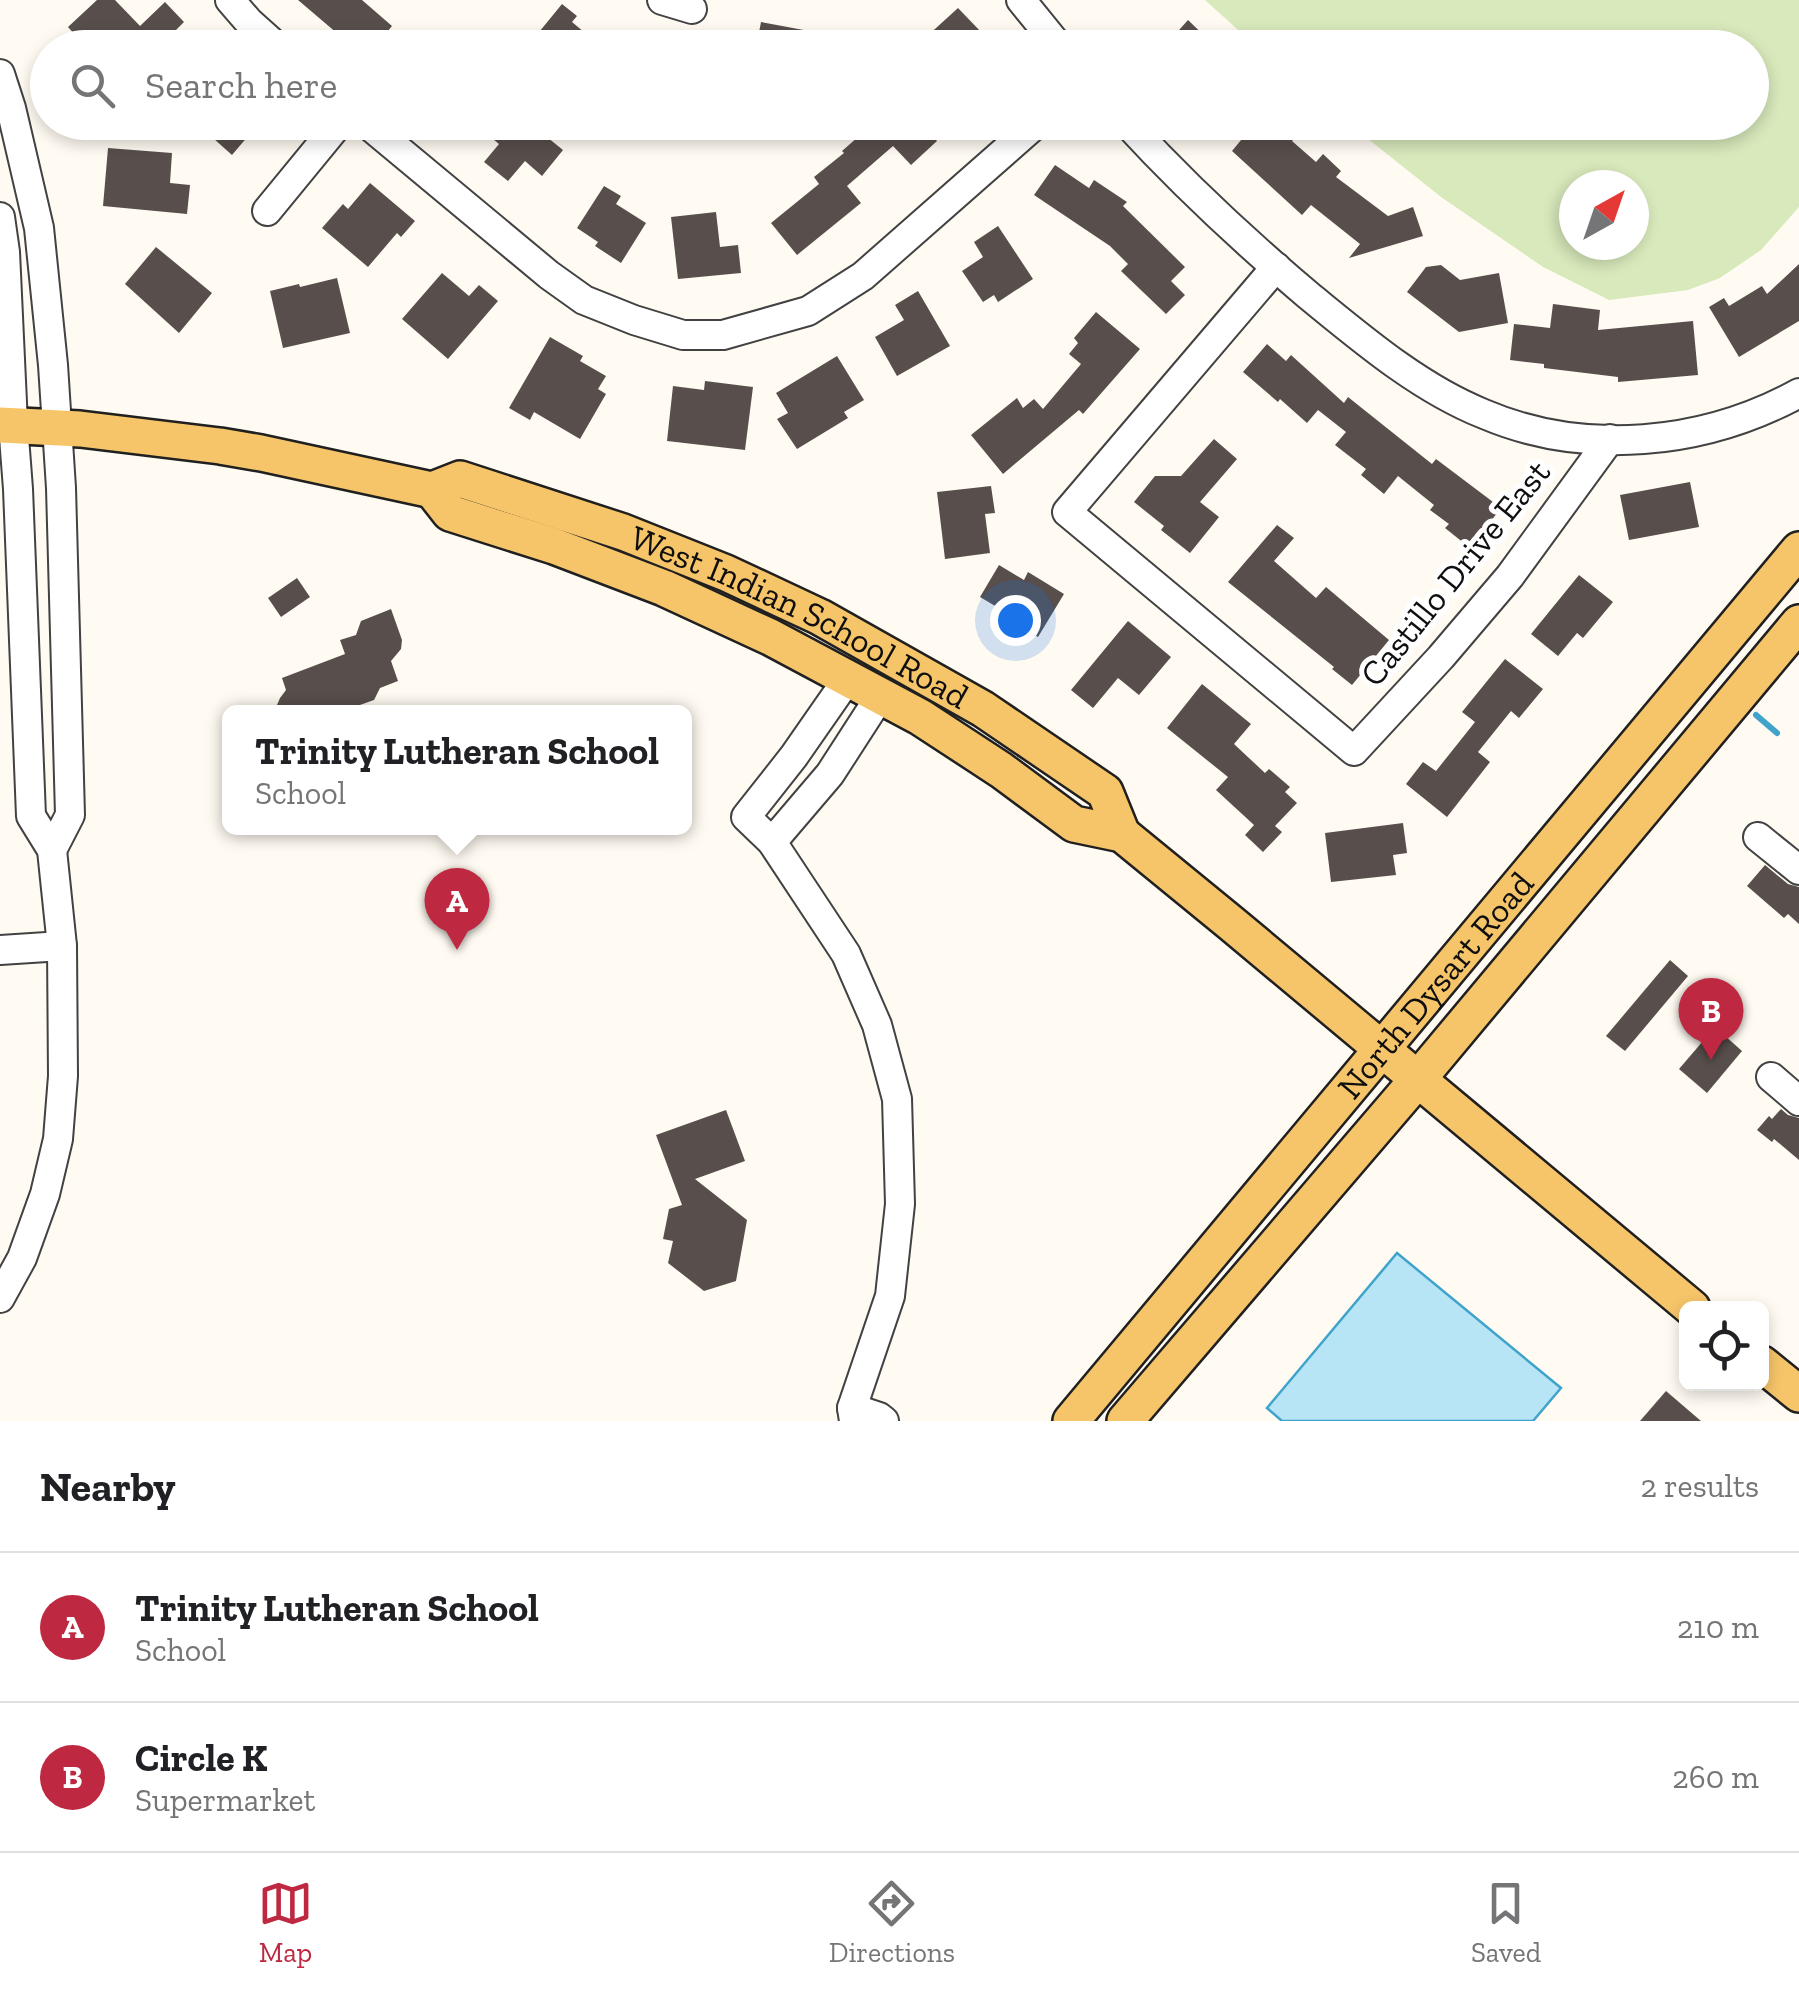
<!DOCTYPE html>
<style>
:root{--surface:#fff;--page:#f6f6f6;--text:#202124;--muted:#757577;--line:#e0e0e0;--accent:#be2840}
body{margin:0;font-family:"Zilla Slab",serif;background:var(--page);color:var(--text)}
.controls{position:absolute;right:30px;bottom:30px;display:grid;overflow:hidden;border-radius:15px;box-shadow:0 5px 15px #0003}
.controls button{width:90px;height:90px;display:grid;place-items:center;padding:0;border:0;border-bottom:2px solid var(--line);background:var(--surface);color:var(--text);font:50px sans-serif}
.compass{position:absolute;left:1559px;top:170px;width:90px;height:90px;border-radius:50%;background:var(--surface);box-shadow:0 5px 15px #0003;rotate:40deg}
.you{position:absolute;left:1015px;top:620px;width:35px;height:35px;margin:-25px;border:8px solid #fff;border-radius:50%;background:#1a73e8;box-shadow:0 0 0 15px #1a73e833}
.badge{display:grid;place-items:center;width:65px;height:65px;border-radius:50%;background:var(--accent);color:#fff;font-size:32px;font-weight:700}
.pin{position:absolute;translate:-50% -82px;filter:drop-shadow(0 2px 5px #0008)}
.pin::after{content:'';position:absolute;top:52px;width:35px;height:30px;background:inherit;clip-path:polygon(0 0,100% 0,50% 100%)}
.popup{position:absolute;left:222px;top:705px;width:470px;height:130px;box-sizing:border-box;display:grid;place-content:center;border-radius:15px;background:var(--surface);filter:drop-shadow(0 2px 8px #0005);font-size:32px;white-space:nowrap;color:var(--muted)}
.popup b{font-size:38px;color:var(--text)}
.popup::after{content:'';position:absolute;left:50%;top:100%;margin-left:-20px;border:20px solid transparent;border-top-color:var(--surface)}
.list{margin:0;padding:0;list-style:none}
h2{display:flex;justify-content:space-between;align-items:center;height:130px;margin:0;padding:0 40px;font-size:42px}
h2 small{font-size:32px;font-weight:400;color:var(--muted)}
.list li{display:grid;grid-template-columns:65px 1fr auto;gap:30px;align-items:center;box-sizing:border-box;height:150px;padding:0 40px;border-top:2px solid var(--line)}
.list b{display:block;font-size:38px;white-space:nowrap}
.list p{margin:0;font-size:32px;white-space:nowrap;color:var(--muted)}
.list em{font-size:32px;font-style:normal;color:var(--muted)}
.icon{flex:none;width:55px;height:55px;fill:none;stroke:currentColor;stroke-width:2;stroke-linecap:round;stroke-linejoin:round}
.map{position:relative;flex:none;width:1799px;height:1421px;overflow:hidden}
.search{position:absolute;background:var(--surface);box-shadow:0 5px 15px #0003;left:30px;right:30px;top:30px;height:110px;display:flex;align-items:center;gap:25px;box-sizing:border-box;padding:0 35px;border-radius:55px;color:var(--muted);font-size:38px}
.sheet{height:430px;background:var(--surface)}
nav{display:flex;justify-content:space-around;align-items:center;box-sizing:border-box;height:140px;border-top:2px solid var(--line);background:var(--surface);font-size:28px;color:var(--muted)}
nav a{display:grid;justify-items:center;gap:5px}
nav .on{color:var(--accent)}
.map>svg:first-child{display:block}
.green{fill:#d8e9bb;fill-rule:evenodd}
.water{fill:#b7e5f5;stroke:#3fa3cc;stroke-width:2.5}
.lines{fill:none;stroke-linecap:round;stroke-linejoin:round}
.stream{stroke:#3fa3cc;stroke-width:6}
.building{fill:#584f4c}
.minor-casing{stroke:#424242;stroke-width:32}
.major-casing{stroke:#202020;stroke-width:40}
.minor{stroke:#fff;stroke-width:28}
.major{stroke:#f6c56a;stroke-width:35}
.labels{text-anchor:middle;stroke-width:10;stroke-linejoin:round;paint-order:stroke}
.street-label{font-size:35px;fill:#0f0f0f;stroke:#fff}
</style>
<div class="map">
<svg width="1799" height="1421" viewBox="0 0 1799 1421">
<rect width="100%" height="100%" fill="#fffbf2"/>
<!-- green -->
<path class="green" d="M1205 0H1799V207L1761 250 1720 278 1688 290 1609 300 1543 267 1441 197 1348 123 1752 122V48L1257 47ZM1574 185H1634V245H1574Z"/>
<!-- water -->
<polygon class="water" points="1397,1253 1561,1388 1533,1421 1282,1421 1267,1408"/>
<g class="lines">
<!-- stream -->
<polyline class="stream" points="1756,715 1777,733"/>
</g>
<!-- building -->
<g class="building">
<polygon points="97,0 115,0 140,26 165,2 184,22 158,48 87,48 68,27"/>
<polygon points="298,0 362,0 392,26 374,48 367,48 350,33 345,40"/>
<polygon points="562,4 577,16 572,22 603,48 526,48"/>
<polygon points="958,8 983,34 969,48 932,48 924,39"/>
<polygon points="1188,20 1217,48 1163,48"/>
<polygon points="761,22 852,39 851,48 756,48"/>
<polygon points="195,122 260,122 232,155"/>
<polygon points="472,122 551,122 542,133 563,150 542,176 525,161 508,181 484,162 499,144"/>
<polygon points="875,122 921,122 937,141 911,165 893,146 847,186 861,203 797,255 771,223 819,184 814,177 844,153 842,151"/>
<polygon points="1233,122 1293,122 1302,130 1292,141 1316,162 1323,154 1341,171 1336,177 1388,216 1413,207 1423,236 1349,258 1360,244 1311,205 1302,215 1232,151 1246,134"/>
<polygon points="108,148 172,153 170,183 190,185 187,214 103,206"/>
<polygon points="1055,165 1089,188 1094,180 1127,202 1123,206 1185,267 1171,281 1185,295 1166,314 1121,271 1128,264 1110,246 1034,195"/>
<polygon points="370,183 415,221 401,237 397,233 368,267 322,228 343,204 348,209"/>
<polygon points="604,186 621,196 616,204 646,223 621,263 595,246 598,242 577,228"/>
<polygon points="716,212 720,247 738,245 741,273 678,279 671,217"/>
<polygon points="998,226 1033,279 998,302 994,295 983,302 962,271 983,257 974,242"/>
<polygon points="156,247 212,293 179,333 125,284"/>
<polygon points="1799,264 1799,321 1739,357 1709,307 1724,298 1729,306 1762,286 1767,294"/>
<polygon points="1441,265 1460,280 1499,273 1508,323 1459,332 1407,292 1426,267"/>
<polygon points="442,273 469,296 479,285 498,301 448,359 402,319"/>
<polygon points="337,278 350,333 283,348 270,291 299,284 300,287"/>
<polygon points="918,291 950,346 897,376 875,337 904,320 895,305"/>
<polygon points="1553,304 1600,310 1598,330 1693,321 1698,375 1618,382 1618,377 1544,368 1544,364 1510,360 1514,324 1550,328"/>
<polygon points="1096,312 1140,349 1083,414 1079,410 1003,474 971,435 1017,398 1023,408 1034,399 1043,409 1081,364 1069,354 1078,343 1074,338"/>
<polygon points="550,337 583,356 580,361 606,376 598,389 606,394 580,439 534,412 530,420 509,408"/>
<polygon points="1267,344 1286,361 1291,355 1344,403 1348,397 1432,464 1436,459 1501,508 1470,548 1445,528 1449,524 1430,510 1434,505 1398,476 1384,494 1361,475 1366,469 1335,445 1346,432 1318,410 1307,423 1280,399 1278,402 1243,372"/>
<polygon points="837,356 864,400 844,412 848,418 797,449 777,419 788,413 776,393"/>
<polygon points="705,381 753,387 745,450 667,441 673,386 704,390"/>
<polygon points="1214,439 1237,459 1200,502 1219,517 1190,553 1161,530 1164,526 1134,502 1155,476 1181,476"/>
<polygon points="1690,482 1699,527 1629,540 1620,495"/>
<polygon points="991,486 995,513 985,514 990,553 945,559 937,492"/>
<polygon points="1277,525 1294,538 1274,561 1316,598 1326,587 1389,640 1352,685 1332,669 1334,667 1228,582"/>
<polygon points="999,565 1024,580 1028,572 1064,594 1038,637 1000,614 1002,610 980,597"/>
<polygon points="1579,575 1613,602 1583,638 1577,633 1558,656 1531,634"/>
<polygon points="297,578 310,597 281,617 268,598"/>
<polygon points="391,609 402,640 401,649 391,661 398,681 380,688 374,700 340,712 274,712 280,698 286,690 282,678 345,654 340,640 356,635 361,621"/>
<polygon points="1128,621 1171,657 1139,695 1118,678 1093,708 1071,690"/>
<polygon points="1505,659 1543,689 1519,718 1511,711 1478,752 1490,762 1447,817 1406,784 1423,762 1436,771 1475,722 1462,712"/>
<polygon points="1202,684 1251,724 1234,744 1265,773 1269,769 1290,787 1285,792 1297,803 1275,826 1282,832 1263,852 1245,835 1254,825 1216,790 1228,777 1167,728"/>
<polygon points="1403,823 1407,853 1393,855 1396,875 1331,882 1325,833"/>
<polygon points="1765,865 1788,884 1799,887 1799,924 1788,914 1784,918 1747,886"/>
<polygon points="1670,960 1688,976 1625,1051 1606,1036"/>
<polygon points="1715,1027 1742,1051 1707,1093 1679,1069"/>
<polygon points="1781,1109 1788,1115 1799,1118 1799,1160 1774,1139 1772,1142 1757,1130 1769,1116 1772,1119"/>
<polygon points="726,1110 745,1161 695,1179 747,1220 736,1281 704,1291 668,1263 673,1241 663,1239 669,1209 682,1205 656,1135"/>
<polygon points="1666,1391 1701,1421 1640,1421"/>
</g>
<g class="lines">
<defs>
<g id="minor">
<polyline points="230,0 249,22 278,48"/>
<polyline points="662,0 692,9"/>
<polyline points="1021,0 1060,48"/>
<polyline points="0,74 11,108 39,228 53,365 61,488 70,815 52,850"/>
<polyline points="365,122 549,275 584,300 634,320 683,335 723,335 808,311 863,276 1038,122"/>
<path d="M1126 122C1183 184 1244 241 1308 295 1362 339 1419 388 1484 414 1585 457 1704 445 1799 393"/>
<polyline points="267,211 340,122"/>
<polyline points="0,217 5,252 13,424 18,489 31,816 52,850 62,946 63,1076 58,1139 45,1194 22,1258 0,1298"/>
<polyline points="1276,267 1067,512 1354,751 1441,657 1510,576 1610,439"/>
<polyline points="849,677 794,756 746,817 772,842 846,954 877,1025 897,1099 900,1204 890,1296 852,1408 854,1421"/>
<polyline points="1758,837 1799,870"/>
<polyline points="772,842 830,774 881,695"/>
<polyline points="0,950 62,946"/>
<polyline points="1771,1077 1799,1101"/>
<polyline points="852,1408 879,1417 884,1421"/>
</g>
<g id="major">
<path id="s1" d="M0 425 80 429 220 446 261 453 432 490 460 479 623 532 726 573 820 617 983 709 1105 792 1122 834"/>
<polyline points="432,490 450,513 554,546 664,588 770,637 920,717 1001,770 1074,824 1122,834 1232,924 1692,1308"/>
<polyline points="1762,1364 1799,1394"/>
<path id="s2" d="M1071 1421 1799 550"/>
<polyline points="1125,1421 1418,1079 1799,623"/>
</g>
</defs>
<!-- minor casing -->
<use href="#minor" class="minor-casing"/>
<!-- major casing -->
<use href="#major" class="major-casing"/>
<!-- minor -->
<use href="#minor" class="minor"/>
<!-- major -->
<use href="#major" class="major"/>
</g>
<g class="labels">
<!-- street labels -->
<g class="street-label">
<text transform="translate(1455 573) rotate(-51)" y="12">Castillo Drive East</text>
<text dy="12" stroke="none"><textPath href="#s1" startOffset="835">West Indian School Road</textPath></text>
<text dy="12" stroke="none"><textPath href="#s2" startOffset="568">North Dysart Road</textPath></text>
</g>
</g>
</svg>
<div class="controls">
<button><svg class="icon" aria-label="locate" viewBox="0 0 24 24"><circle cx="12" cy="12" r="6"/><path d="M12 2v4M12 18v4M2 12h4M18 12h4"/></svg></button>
</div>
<svg class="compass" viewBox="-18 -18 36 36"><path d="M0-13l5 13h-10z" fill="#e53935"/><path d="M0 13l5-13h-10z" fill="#757577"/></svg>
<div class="you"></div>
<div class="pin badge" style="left:457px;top:950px">A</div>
<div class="popup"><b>Trinity Lutheran School</b>School</div>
<div class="pin badge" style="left:1711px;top:1060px">B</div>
<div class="search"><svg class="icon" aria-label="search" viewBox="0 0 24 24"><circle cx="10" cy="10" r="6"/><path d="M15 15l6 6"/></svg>Search here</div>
</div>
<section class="sheet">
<h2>Nearby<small>2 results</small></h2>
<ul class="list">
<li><span class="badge">A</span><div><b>Trinity Lutheran School</b><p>School</p></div><em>210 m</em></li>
<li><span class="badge">B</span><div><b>Circle K</b><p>Supermarket</p></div><em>260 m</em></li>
</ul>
</section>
<nav>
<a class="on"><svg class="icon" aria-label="map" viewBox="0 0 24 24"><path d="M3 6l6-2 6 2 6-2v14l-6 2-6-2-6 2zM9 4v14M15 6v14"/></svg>Map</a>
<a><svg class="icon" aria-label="directions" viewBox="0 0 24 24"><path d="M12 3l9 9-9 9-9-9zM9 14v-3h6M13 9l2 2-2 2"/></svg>Directions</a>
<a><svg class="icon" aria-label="saved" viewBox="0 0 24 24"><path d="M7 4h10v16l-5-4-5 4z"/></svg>Saved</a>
</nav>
